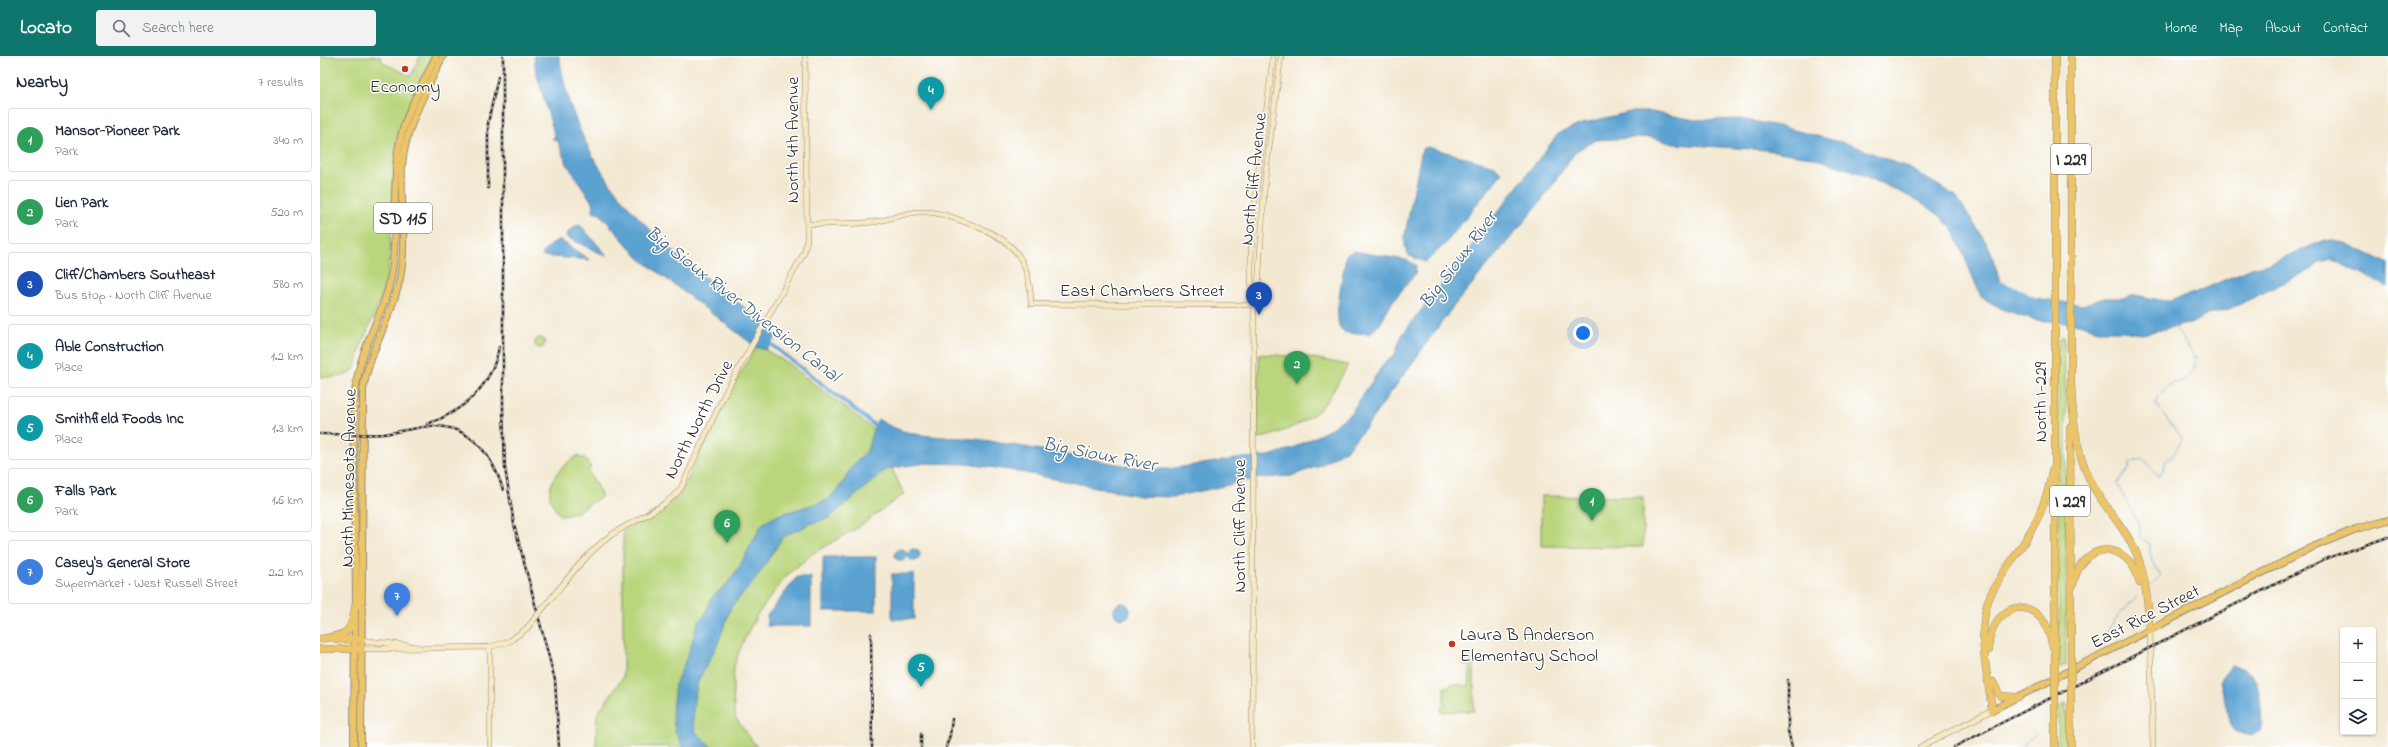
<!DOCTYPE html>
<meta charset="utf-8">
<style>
:root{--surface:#fff;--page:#f2f2f3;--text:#1f2937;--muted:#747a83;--line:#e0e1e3;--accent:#0f766e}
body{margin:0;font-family:"Indie Flower",sans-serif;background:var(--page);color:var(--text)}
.controls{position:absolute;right:12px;bottom:12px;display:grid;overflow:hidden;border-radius:4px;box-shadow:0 1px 3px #0004}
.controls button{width:36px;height:36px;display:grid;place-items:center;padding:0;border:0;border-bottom:1px solid var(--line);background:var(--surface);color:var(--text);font:20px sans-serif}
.you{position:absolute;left:1263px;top:277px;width:14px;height:14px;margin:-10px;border:3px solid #fff;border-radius:50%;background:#1a73e8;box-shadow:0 0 0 6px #1a73e833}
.badge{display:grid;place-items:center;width:26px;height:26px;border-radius:50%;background:var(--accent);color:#fff;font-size:13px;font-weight:700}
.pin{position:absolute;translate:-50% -33px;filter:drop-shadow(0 1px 2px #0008)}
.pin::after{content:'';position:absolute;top:21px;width:14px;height:12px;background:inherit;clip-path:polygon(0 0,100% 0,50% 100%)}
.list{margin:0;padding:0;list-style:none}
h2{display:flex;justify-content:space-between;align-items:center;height:52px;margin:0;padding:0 16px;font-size:17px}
h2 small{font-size:13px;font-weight:400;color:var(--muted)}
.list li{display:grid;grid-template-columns:26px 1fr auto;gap:12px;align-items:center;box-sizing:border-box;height:64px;margin:0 8px 8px;padding:0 8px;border:1px solid var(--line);border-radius:4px}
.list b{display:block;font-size:15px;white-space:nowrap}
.list p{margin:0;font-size:13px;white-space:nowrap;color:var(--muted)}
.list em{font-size:13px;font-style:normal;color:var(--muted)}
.icon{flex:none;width:22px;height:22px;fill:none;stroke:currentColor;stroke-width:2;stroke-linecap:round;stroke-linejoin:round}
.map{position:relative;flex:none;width:2068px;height:691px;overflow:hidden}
header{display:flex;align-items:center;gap:24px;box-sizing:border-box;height:56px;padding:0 20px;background:var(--accent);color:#fff}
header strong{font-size:19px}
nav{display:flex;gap:22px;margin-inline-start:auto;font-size:14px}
.search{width:280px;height:36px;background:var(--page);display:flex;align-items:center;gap:10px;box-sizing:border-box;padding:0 14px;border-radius:4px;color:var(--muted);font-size:15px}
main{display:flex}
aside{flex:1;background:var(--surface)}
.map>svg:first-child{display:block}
.green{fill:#bad57b;stroke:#728053}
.water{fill:#5ba2d1;stroke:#43667e}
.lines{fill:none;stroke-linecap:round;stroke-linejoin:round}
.stream{stroke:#5ba2d1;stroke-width:1}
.canal{stroke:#5ba2d1;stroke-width:4}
.river{stroke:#5ba2d1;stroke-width:7}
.secondary-casing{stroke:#8f8a7f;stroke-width:6}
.primary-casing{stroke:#8f8a7f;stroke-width:8}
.highway-casing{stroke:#8f8a7f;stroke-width:8}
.secondary{stroke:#f8e8c3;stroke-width:5}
.primary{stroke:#edc569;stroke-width:6}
.highway{stroke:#edc569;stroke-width:7}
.rail-casing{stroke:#2b2b2b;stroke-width:2.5}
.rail{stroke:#fff;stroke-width:1;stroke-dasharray:3;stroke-linecap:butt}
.secondary-bridge-casing{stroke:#8f8a7f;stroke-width:6;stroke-linecap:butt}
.highway-bridge-casing{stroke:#8f8a7f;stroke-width:8;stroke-linecap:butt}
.secondary-bridge{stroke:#f8e8c3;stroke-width:5}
.highway-bridge{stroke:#edc569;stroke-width:7}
.poi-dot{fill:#c8321e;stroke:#fff;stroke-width:1.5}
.labels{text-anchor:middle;stroke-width:3;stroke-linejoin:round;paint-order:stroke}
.shield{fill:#fff;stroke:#6b6b6b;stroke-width:1}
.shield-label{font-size:17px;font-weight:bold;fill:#2b2b2b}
.poi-label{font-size:18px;fill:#2b2b2b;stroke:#fff}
.street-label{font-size:18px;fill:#2b2b2b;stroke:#fff}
.water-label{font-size:19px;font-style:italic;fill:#416176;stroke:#fff}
</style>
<header>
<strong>Locato</strong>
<div class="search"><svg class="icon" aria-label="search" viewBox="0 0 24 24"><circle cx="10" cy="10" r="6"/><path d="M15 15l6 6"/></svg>Search here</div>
<nav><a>Home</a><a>Map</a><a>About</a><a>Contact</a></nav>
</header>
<main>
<aside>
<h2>Nearby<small>7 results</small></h2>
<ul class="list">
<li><span class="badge" style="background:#2e9e5b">1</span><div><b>Mansor-Pioneer Park</b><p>Park</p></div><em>340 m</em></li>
<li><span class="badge" style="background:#2e9e5b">2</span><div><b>Lien Park</b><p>Park</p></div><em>520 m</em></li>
<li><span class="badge" style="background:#1a4fb4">3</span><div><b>Cliff/Chambers Southeast</b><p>Bus stop · North Cliff Avenue</p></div><em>580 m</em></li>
<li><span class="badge" style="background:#0f9aa8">4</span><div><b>Able Construction</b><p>Place</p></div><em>1.2 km</em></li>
<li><span class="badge" style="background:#0f9aa8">5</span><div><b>Smithfield Foods Inc</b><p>Place</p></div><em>1.3 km</em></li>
<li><span class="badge" style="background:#2e9e5b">6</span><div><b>Falls Park</b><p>Park</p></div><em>1.6 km</em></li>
<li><span class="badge" style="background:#3f7fe0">7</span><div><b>Casey's General Store</b><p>Supermarket · West Russell Street</p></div><em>2.2 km</em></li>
</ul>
</aside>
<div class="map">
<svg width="2068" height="691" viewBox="0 0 2068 691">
<rect width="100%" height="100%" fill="#fff"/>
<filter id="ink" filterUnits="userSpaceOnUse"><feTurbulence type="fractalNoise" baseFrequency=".025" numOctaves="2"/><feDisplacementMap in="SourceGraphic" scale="8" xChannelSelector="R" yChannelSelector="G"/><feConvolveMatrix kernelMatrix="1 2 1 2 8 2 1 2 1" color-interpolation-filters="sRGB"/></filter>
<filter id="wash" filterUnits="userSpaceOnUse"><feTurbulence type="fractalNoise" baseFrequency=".012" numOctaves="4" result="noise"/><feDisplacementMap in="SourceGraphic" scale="16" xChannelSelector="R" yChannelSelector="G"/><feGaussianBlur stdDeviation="0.9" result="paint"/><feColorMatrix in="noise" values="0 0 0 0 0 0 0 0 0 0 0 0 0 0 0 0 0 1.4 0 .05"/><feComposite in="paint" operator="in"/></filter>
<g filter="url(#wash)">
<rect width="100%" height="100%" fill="#f3e9d3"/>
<!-- green -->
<g class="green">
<path d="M0 0H60L63 7 91 20 100 0H113C101 26 84 53 78 80 70 122 74 165 69 207 66 237 52 263 41 290 38 298 38 313 30 317 22 322 9 321 0 321Z"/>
<polygon points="1742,280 1744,280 1746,348 1746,609 1739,612 1738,284 1741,283"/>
<circle cx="220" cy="287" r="5"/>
<polygon points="436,291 444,293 467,307 553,373 584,438 537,472 492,498 466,520 437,559 422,588 414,610 413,638 415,661 437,691 276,691 277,658 303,621 303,476 360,439 414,328"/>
<path d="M939 298 987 301 1028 309C1021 321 1014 335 1006 346 991 366 960 378 937 383Z"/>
<path d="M259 399 261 403 264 401 271 412 268 414 282 440 254 458 241 460C217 438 236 411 259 399Z"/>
<polygon points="1221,440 1323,441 1323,491 1221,490"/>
<polygon points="1154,600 1154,655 1121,656 1121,651 1124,651 1124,631 1130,631 1131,628 1149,630 1151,601"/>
<circle cx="1147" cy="605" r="5"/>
<polygon points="1746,648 1746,691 1738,691 1738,652"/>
</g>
<!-- water -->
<g class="water">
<path d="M214 0H239C243 21 247 42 255 62 290 155 370 211 447 268L454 266 451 272 456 281 446 294 436 291 319 202 280 158 273 156 274 149 247 108 237 84 232 83 235 81 216 16Z"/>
<path d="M1310 56H1332L1375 64 1421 63 1458 70 1532 89 1589 112 1636 140 1669 191 1680 225 1700 240 1763 249 1784 242H1806L1815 239 1846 245 1877 236 1934 211 1948 208 2005 184 2025 187 2068 207V231L2011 203 2001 206 1990 214 1908 254 1889 258 1872 267 1822 278 1803 275H1782L1759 268 1716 264 1684 254 1661 241 1634 175 1619 159 1601 146 1537 116 1491 101 1446 94 1354 88 1330 81 1276 84 1256 95 1222 144 1132 252 1046 371 1027 393 1001 409 971 420 940 422 854 441 820 440 690 414 646 408 606 407 567 413 509 462 490 468 463 481 433 527 411 551 397 590 378 625 374 644 373 665 376 676 392 691H363L355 675 352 655 355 629 370 593 378 566 384 560 392 541 407 528 419 511 442 468 458 459 508 444 524 425 532 410 547 395 553 373 558 363C589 385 628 379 664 384 718 393 772 404 826 413H848L922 402 949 400 973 392 1007 375 1030 358 1065 306 1074 300 1082 279 1239 77 1264 67Z"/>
<polygon points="1108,91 1175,110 1182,117 1125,188 1106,206 1089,200 1085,190 1085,178 1102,93"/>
<polygon points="257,169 261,170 285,197 286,200 246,181 247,177"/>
<polygon points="237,184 240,184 270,204 222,200 224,195"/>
<path d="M1033 195 1086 204 1096 209 1095 218 1073 245 1060 268 1050 278C1041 276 1032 280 1023 275 1010 267 1025 213 1026 199Z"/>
<circle cx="594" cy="499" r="6"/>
<circle cx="581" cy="499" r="6"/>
<rect x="503" y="501" width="53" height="54"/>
<rect x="572" y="518" width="22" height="45"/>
<polygon points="477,521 491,521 491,570 447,570 447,560"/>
<circle cx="802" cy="555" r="8"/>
<path d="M1911 610C1920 610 1930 615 1935 623 1939 629 1944 667 1940 674 1938 676 1934 678 1932 680L1916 676 1910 668 1900 624Z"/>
</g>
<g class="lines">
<!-- stream -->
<g class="stream">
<path d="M1830 530 1841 519C1833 511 1829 499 1830 488L1820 481V471L1797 428 1809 413 1810 406C1831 398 1826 411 1838 420L1843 414 1846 405 1853 399 1862 383 1836 348C1842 332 1847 328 1863 325L1874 314 1876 302 1857 275 1855 269"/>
<polyline points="1782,590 1785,579 1794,565 1817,540"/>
<polyline points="1701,691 1716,678"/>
</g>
<!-- canal -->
<polyline class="canal" points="447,285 558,372"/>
<!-- river -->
<polyline class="river" points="1684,230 1715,245"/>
</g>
</g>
<g filter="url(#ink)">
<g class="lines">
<defs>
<g id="secondary">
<path d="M487 168C509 167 532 169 553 166 570 164 585 156 601 156 616 155 631 161 645 166 689 182 710 197 711 248L934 249"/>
<polyline points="934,246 938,231 945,123 961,0"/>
<path d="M229 545C248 522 266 498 290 480 312 464 344 454 361 432L405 337 484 197 487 183 485 0"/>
<polyline points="1830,574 1833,691"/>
<polyline points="41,584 98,591"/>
<polyline points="170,591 170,691"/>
<polyline points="41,593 170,591 190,585 207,572"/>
<path d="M932 691 934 249C929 223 931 196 933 170 937 113 947 57 953 0"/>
<polyline points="1600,691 1672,654"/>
</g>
<g id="primary">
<path d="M36 550C36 503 34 455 34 408 34 380 32 352 37 324 43 286 66 254 72 215 78 176 72 135 78 95 83 61 102 30 116 0"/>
<polyline points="1672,654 1993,491 2036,473 2068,464"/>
<polyline points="34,691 35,559"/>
<path d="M41 691 43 334C49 295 72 261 80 222 87 185 80 148 82 110 85 71 106 35 123 0"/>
</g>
<g id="highway">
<polyline points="1735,0 1735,607"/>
<path d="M1751 0V327C1753 367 1756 405 1779 440 1792 460 1809 478 1817 499 1826 522 1828 550 1830 574"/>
<polyline points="1750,372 1751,563"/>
<path d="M1753 529C1761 484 1809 482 1820 527"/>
<polyline points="1751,559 1751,597"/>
<path d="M0 583C30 579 31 576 36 547"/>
<polyline points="16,583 41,584"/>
<polyline points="0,593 41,593"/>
<path d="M1669 594C1666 567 1694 537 1719 560 1728 568 1730 581 1733 591"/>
<polyline points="1673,626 1680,640 1698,641"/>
<path d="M1672 654C1668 619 1657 580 1668 545 1673 531 1683 518 1691 506 1711 477 1727 450 1732 415"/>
<polyline points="1735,691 1735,656"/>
<polyline points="1751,691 1751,649"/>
</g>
</defs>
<!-- secondary casing -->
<use href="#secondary" class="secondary-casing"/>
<!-- primary casing -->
<use href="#primary" class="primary-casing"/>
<!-- highway casing -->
<use href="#highway" class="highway-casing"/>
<!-- secondary -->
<use href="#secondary" class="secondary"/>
<!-- primary -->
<use href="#primary" class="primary"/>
<!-- highway -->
<use href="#highway" class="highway"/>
<defs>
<g id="rail">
<polyline points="183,0 183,353 185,412 194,468 235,624 239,691"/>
<polyline points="168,132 168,67 178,21"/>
<path d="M107 368C143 356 172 330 179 291"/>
<path d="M0 378C21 378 43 379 64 378 80 376 96 371 112 370 151 369 173 400 183 434"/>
<polyline points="551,578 552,691"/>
<polyline points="1468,624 1468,675 1472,691"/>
<polyline points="601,691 601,678"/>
<polyline points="626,691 630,679 632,663"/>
<polyline points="1634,691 2005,503 2068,481"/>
</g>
</defs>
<!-- rail casing -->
<use href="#rail" class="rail-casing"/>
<!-- rail -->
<use href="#rail" class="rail"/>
<defs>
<polyline id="secondary-bridge" points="207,572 229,545"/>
<g id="highway-bridge">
<polyline points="1751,649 1751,597"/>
<polyline points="1735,656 1735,607"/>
</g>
</defs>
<!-- secondary-bridge casing -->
<use href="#secondary-bridge" class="secondary-bridge-casing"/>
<!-- highway-bridge casing -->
<use href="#highway-bridge" class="highway-bridge-casing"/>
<!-- secondary-bridge -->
<use href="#secondary-bridge" class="secondary-bridge"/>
<!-- highway-bridge -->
<use href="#highway-bridge" class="highway-bridge"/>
</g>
</g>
<!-- markers -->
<g class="poi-dot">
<circle cx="85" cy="13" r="4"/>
<circle cx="1132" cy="588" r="4"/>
</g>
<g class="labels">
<!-- shield labels -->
<g class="shield">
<rect x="1731" y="88" width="40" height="30" rx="3"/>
<rect x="54" y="147" width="58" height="30" rx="3"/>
<rect x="1730" y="430" width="40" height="30" rx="3"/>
</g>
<g class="shield-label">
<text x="1751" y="109">I 229</text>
<text x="83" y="168">SD 115</text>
<text x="1750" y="451">I 229</text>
</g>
<!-- poi labels -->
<g class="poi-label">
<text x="85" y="36">Economy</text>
<text x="1140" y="584" text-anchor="start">Laura B Anderson<tspan x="1140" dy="21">Elementary School</tspan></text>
</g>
<!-- street labels -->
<g class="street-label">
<text transform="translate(472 84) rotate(-90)" y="6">North 4th Avenue</text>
<text transform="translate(933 123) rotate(-84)" y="6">North Cliff Avenue</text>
<text x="822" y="240">East Chambers Street</text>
<text transform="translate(1720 346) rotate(-90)" y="6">North I-229</text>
<text transform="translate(378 363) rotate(-63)" y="6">North North Drive</text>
<text transform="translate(28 422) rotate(-89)" y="6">North Minnesota Avenue</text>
<text transform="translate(919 470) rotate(-90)" y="6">North Cliff Avenue</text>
<text transform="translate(1825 560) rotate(-27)" y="6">East Rice Street</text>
</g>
<!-- water labels -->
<g class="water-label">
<text transform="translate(1137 203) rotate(-53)" y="7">Big Sioux River</text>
<text transform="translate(424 247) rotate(38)" y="7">Big Sioux River Diversion Canal</text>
<text transform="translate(780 397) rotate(11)" y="7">Big Sioux River</text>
</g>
</g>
</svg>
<div class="controls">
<button>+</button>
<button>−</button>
<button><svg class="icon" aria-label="layers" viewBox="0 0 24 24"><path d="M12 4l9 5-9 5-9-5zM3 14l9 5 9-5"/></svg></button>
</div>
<div class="you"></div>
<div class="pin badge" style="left:1272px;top:465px;background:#2e9e5b">1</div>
<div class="pin badge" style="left:977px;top:328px;background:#2e9e5b">2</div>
<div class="pin badge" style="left:939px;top:259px;background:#1a4fb4">3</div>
<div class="pin badge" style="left:611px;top:54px;background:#0f9aa8">4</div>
<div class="pin badge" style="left:601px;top:631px;background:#0f9aa8">5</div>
<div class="pin badge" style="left:407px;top:487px;background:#2e9e5b">6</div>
<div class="pin badge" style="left:77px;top:560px;background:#3f7fe0">7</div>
</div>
</main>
